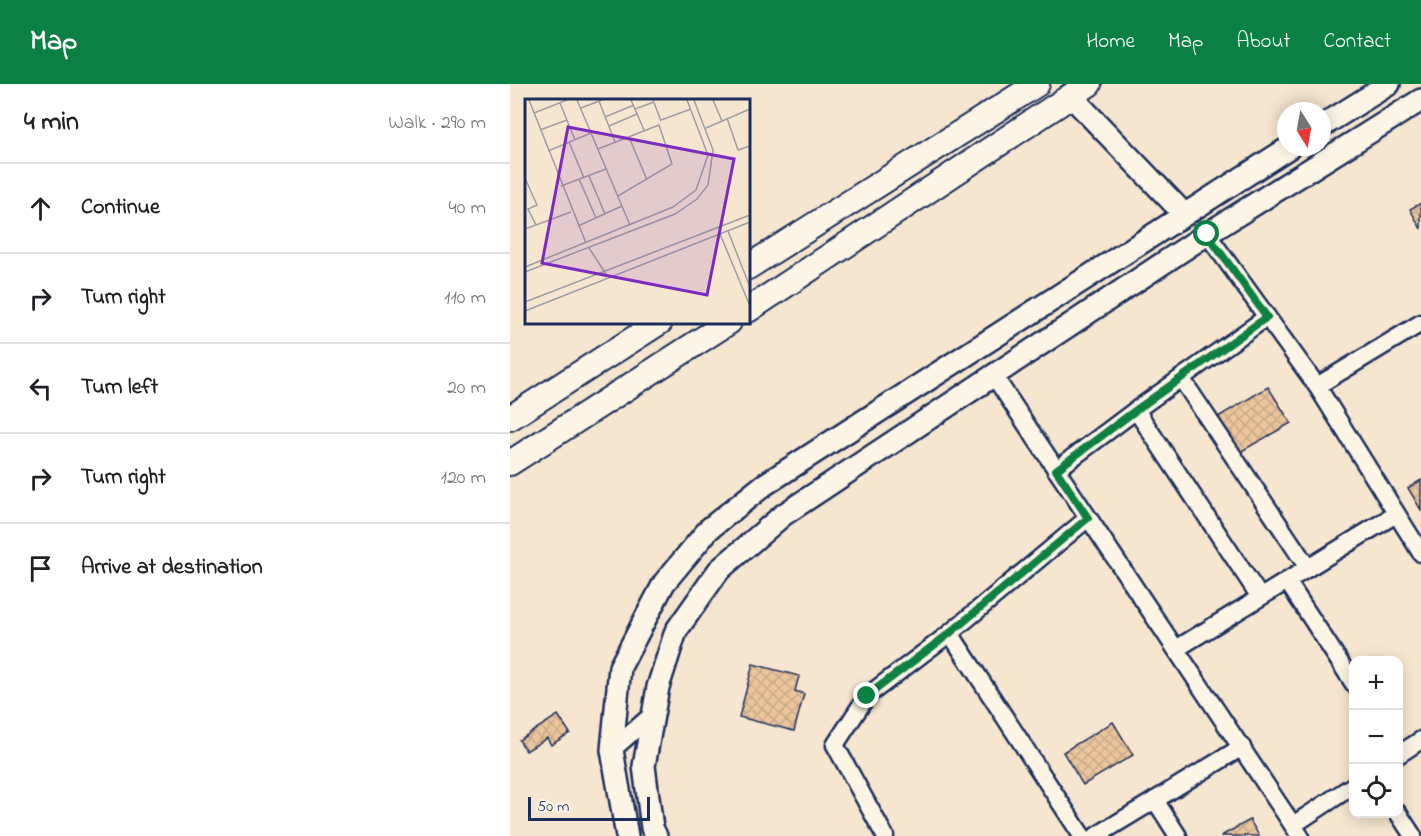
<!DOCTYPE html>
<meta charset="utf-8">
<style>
:root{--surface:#fff;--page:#f6f6f6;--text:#202124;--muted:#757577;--line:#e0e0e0;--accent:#0b8043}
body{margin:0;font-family:"Indie Flower",sans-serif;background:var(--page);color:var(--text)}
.controls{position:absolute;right:18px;bottom:18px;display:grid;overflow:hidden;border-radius:12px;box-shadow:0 3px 15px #0003}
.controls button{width:54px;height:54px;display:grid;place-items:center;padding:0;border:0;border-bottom:2px solid var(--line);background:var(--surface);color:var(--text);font:30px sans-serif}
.compass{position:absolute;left:767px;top:18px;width:54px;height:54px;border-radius:50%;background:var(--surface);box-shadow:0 3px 15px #0003;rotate:169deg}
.scale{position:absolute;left:18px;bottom:15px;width:122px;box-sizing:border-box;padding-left:6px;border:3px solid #1b2f5e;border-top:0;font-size:16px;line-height:21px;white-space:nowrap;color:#1b2f5e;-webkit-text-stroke:4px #fcf5e5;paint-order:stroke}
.stop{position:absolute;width:18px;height:18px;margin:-14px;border:4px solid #0b8043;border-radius:50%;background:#fff}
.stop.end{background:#0b8043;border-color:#fff;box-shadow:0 2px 6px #0008}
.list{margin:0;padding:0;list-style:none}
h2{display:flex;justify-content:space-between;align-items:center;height:78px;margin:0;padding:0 24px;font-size:26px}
h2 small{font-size:20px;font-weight:400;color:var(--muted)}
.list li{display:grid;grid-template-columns:39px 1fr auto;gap:18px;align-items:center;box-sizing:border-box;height:90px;padding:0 24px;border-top:2px solid var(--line)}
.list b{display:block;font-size:22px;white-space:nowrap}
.list em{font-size:20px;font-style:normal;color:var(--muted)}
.icon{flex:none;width:33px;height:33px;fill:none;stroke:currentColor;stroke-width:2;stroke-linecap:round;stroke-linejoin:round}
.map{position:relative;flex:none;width:911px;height:752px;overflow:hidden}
header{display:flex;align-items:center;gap:36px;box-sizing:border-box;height:84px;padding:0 30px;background:var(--accent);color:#fff}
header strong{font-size:28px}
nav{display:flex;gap:33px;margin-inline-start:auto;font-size:21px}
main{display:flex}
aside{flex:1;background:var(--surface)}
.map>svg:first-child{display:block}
.building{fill:url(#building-cross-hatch);stroke:#1b2f5e;stroke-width:1.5}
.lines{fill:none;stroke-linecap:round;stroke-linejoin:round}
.minor-casing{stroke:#1b2f5e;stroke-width:21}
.tertiary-casing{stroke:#1b2f5e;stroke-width:26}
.secondary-casing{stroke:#1b2f5e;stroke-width:28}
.minor{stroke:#fcf5e5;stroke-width:16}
.tertiary{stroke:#fcf5e5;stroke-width:21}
.secondary{stroke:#fcf5e5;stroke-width:24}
.route{stroke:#0b8043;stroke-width:8}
.inset-road{fill:none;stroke:#9f9da2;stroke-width:1.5}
.view{fill:#7b2cbf;fill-opacity:0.15;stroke:#7b2cbf;stroke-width:3}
.inset-edge{fill:none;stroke:#1b2f5e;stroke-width:3}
</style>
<header>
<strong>Map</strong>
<nav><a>Home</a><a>Map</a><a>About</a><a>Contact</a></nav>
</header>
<main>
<aside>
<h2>4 min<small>Walk · 290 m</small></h2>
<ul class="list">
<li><svg class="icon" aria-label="ahead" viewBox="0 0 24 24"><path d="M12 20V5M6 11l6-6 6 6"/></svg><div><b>Continue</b></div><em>40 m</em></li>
<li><svg class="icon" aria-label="right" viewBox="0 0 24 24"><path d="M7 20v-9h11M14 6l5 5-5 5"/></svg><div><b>Turn right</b></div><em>110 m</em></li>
<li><svg class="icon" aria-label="left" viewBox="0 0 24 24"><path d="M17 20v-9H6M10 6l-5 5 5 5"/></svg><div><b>Turn left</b></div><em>20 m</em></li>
<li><svg class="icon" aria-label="right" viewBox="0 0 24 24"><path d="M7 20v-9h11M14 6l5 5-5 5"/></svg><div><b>Turn right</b></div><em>120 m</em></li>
<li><svg class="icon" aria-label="arrive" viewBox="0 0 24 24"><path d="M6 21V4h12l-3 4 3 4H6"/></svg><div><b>Arrive at destination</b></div></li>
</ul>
</aside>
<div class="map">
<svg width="911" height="752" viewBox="0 0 911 752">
<defs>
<pattern id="building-cross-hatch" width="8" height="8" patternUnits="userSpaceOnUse" patternTransform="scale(1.5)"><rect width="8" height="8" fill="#eac49b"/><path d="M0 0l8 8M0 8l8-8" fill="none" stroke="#c8a988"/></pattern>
</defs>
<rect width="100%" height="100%" fill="#f7e6cf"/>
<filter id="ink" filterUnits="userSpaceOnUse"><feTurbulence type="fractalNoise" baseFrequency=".0167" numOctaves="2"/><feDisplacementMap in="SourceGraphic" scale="12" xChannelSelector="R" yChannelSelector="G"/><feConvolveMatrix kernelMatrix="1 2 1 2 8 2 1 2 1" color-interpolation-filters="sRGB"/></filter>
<g filter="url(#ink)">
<!-- building -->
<g class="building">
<polygon points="911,119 911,145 900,125"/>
<polygon points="758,303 781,339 730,368 708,333"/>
<polygon points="911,396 911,426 898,404"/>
<polygon points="243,580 289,592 285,607 294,610 284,647 229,633"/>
<polygon points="48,631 60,649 41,661 37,654 16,667 9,656"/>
<polygon points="603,638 623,671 573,701 553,668"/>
<polygon points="740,736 749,752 711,752"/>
</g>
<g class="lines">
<defs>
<g id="minor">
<polyline points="697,150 807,302 911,469"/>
<polyline points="484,292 790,752"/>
<polyline points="671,294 798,484"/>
<polyline points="807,302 911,239"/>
<polyline points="626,326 750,513"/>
<polyline points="546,386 626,326 757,233"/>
<polyline points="777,497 844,600"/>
<polyline points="440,549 572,752"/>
<polyline points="666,565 886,430"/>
<polyline points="102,666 144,629"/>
<polyline points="888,671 911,656"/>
<polyline points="645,716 668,752"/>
<polyline points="888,729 903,752"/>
<polyline points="783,741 844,701"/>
<polyline points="375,752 325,661 357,612 440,549 578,434"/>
<polyline points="586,752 732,663"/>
</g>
<g id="tertiary">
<polyline points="560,11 674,130"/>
<polyline points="812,42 879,0"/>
<polyline points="117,752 102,666 110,583 154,499 199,445 254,401 780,63"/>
<polyline points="146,752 142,744 134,682 148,603 166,547 209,486 273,431 697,150 911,16"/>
</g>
<g id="secondary">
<polyline points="238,183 527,0"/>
<polyline points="238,226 579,0"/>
<polyline points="0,334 150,238"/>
<polyline points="0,379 219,238"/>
</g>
</defs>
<!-- minor casing -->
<use href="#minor" class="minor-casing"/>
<!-- tertiary casing -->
<use href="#tertiary" class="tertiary-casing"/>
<!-- secondary casing -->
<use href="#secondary" class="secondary-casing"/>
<!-- minor -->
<use href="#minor" class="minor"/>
<!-- tertiary -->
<use href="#tertiary" class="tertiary"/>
<!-- secondary -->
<use href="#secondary" class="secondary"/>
</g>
</g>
<g class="lines" filter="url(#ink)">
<!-- route -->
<polyline class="route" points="357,612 440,549 578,434 546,386 626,326 757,233 697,150"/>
</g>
<!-- overview -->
<g transform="translate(15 15)">
<rect width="225" height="225" fill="#f7e6cf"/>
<path class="inset-road" d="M4 1 61 144M52 1 105 126M106 1 119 31M128 1 136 22M188 1 197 22M74 2 90 43M35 4 50 41M56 9 77 1M110 10 129 3M9 14 42 1M80 18 109 6M202 19 213 51 225 47M136 21 166 10M84 27 112 15M181 29 225 10M15 31 42 21M104 38 122 81M44 43 59 79M73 50 134 26 147 65 93 97M23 52 66 34M64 77 80 115M0 79 12 106 3 110 11 126M54 80 71 119M36 87 81 70M53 127 97 107M0 130 46 113M203 132 225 188M195 135 225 207M64 149 81 175M0 168 148 108 171 91 183 56 162 1M0 173 150 115 172 100 183 86 188 51 169 1M0 203 225 116M0 212 225 123"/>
<path class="view" d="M43 28 209 60 182 196 17 164Z"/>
<rect width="225" height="225" class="inset-edge"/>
</g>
</svg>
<div class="controls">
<button>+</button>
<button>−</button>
<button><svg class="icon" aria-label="locate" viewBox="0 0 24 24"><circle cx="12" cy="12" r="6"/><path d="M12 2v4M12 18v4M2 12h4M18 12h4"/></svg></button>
</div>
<svg class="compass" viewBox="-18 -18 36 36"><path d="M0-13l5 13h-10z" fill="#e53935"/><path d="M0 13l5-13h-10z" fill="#757577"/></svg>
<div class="scale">50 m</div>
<div class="stop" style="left:697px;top:150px"></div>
<div class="stop end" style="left:357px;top:612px"></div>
</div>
</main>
